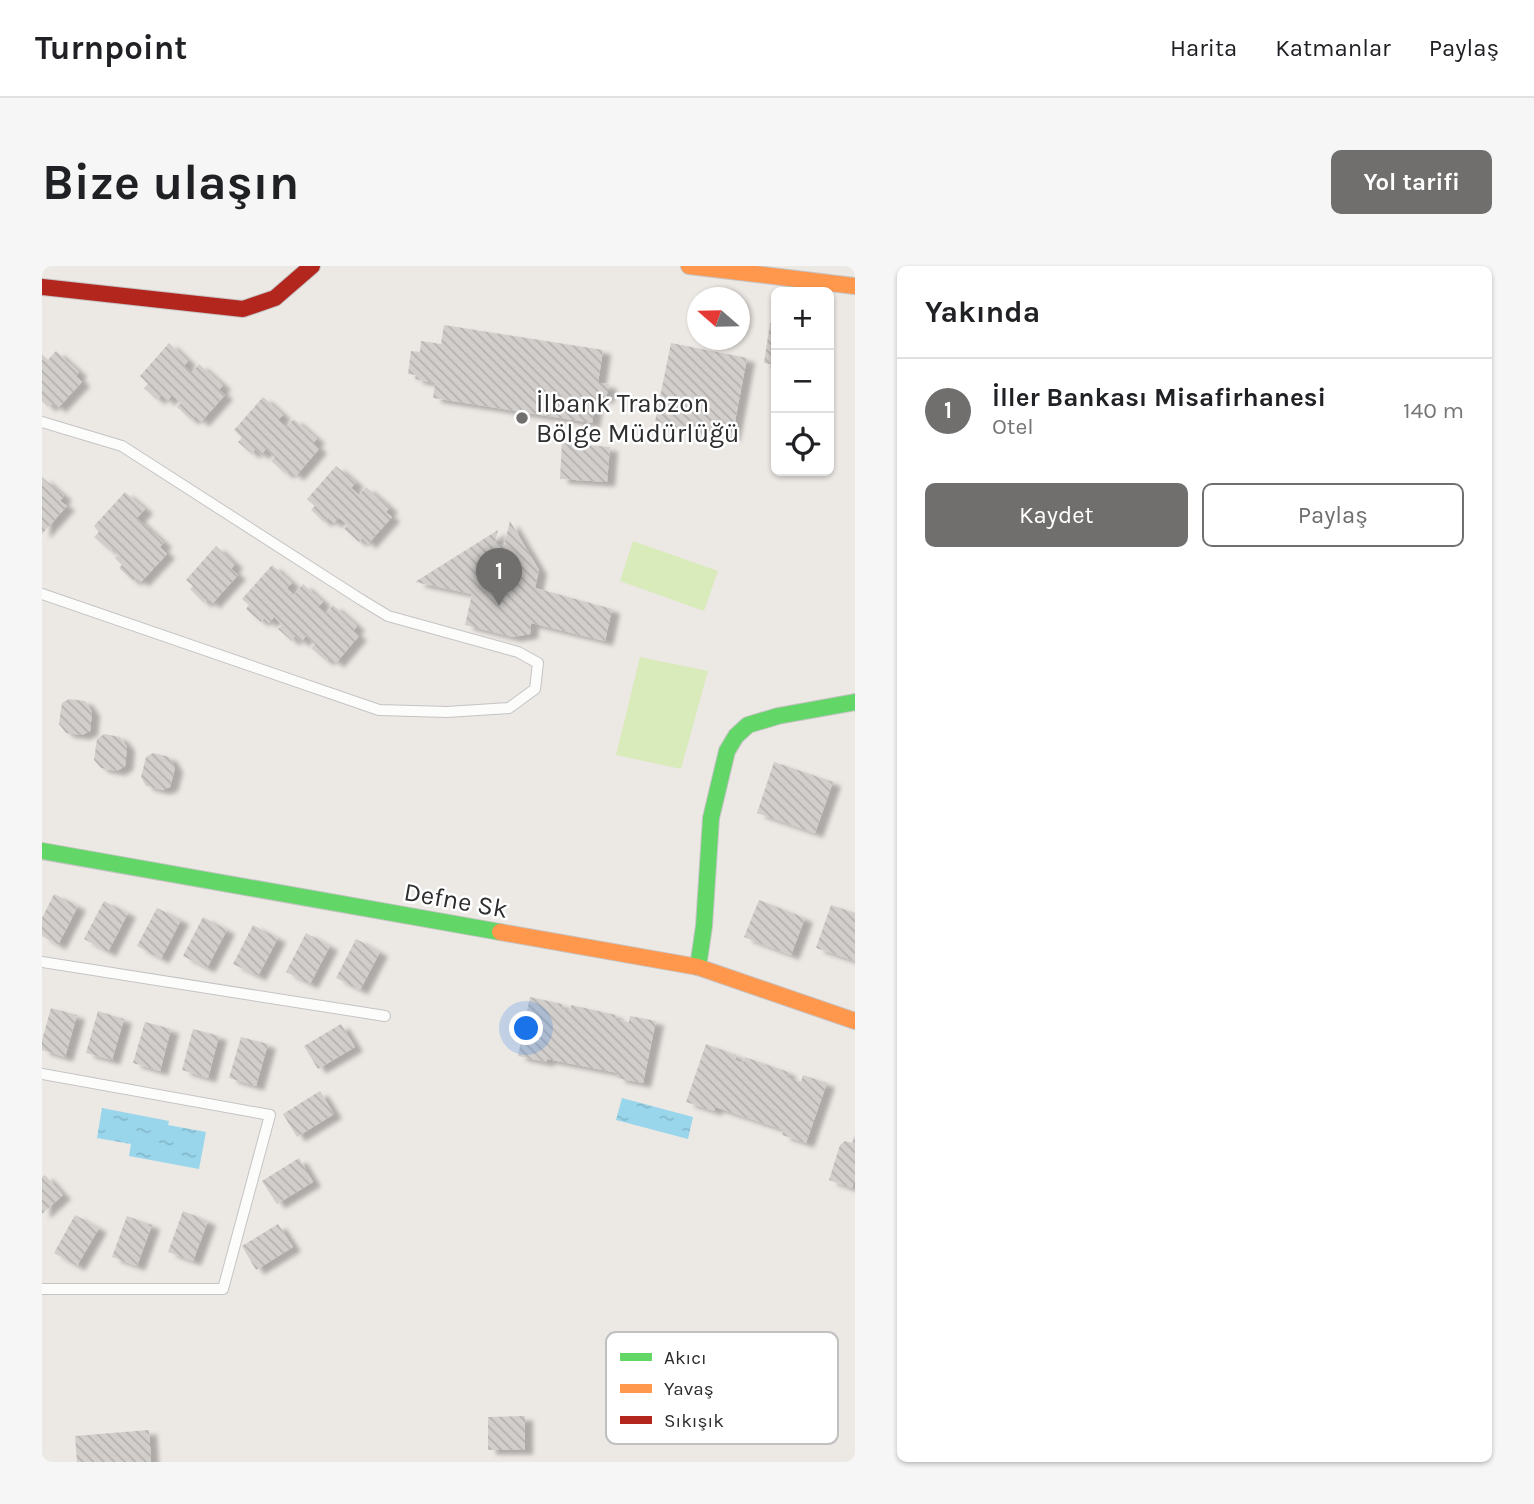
<!DOCTYPE html>
<html lang="tr">
<meta charset="utf-8">
<style>
:root{--surface:#fff;--page:#f6f6f6;--text:#202124;--muted:#757577;--line:#e0e0e0;--accent:#706f6e}
body{margin:0;font-family:Karla,sans-serif;background:var(--page);color:var(--text)}
.controls{position:absolute;right:21px;top:21px;display:grid;overflow:hidden;border-radius:10px;box-shadow:0 2px 5px #0004}
.controls button{width:63px;height:63px;display:grid;place-items:center;padding:0;border:0;border-bottom:2px solid var(--line);background:var(--surface);color:var(--text);font:35px sans-serif}
.compass{position:absolute;left:645px;top:21px;width:63px;height:63px;border-radius:50%;background:var(--surface);box-shadow:0 2px 5px #0004;rotate:290deg}
.you{position:absolute;left:485px;top:763px;width:24px;height:24px;margin:-18px;border:5px solid #fff;border-radius:50%;background:#1a73e8;box-shadow:0 0 0 10px #1a73e833}
.badge{display:grid;place-items:center;width:46px;height:46px;border-radius:50%;background:var(--accent);color:#fff;font-size:23px;font-weight:700}
.pin{position:absolute;translate:-50% -58px;filter:drop-shadow(0 2px 4px #0008)}
.pin::after{content:'';position:absolute;top:37px;width:24px;height:21px;background:inherit;clip-path:polygon(0 0,100% 0,50% 100%)}
.list{margin:0;padding:0;list-style:none}
h2{display:flex;justify-content:space-between;align-items:center;height:91px;margin:0;padding:0 28px;font-size:30px}
h2 small{font-size:23px;font-weight:400;color:var(--muted)}
.list li{display:grid;grid-template-columns:46px 1fr auto;gap:21px;align-items:center;box-sizing:border-box;height:105px;padding:0 28px;border-top:2px solid var(--line)}
.list b{display:block;font-size:26px;white-space:nowrap}
.list p{margin:0;font-size:23px;white-space:nowrap;color:var(--muted)}
.list em{font-size:23px;font-style:normal;color:var(--muted)}
.actions{display:flex;gap:14px;padding:21px 28px}
.actions a{flex:1;padding:16px 0;border:2px solid var(--accent);border-radius:10px;text-align:center;font-size:24px;color:var(--accent)}
.actions .main{background:var(--accent);color:#fff}
.icon{flex:none;width:38px;height:38px;fill:none;stroke:currentColor;stroke-width:2;stroke-linecap:round;stroke-linejoin:round}
.map{position:relative;flex:none;width:813px;height:1196px;overflow:hidden;border-radius:10px}
header{display:flex;align-items:center;gap:42px;box-sizing:border-box;height:98px;padding:0 35px;background:var(--surface);border-bottom:2px solid var(--line)}
header strong{font-size:33px}
nav{display:flex;gap:38px;margin-inline-start:auto;font-size:24px}
.intro{display:flex;align-items:center;justify-content:space-between;box-sizing:border-box;height:168px;padding:0 42px}
h1{margin:0;font-size:49px}
.button{padding:18px 32px;border-radius:10px;background:var(--accent);color:#fff;font-size:24px;font-weight:700}
main{display:flex;gap:42px;padding:0 42px}
aside{flex:1;background:var(--surface);border-radius:10px;box-shadow:0 2px 5px #0004}
.map>svg:first-child{display:block}
.pitch{fill:#d9eabb}
.water{fill:url(#water-ripples)}
.building{fill:url(#building-back-hatch);filter:url(#shadow)}
.lines{fill:none;stroke-linecap:round;stroke-linejoin:round}
.lane-casing{stroke:#c5c4c5;stroke-width:12}
.fast-casing{stroke:#c5c4c5;stroke-width:18}
.slow-casing{stroke:#c5c4c5;stroke-width:18}
.jam-casing{stroke:#c5c4c5;stroke-width:18}
.lane{stroke:#fcfcfb;stroke-width:10}
.fast{stroke:#63d668;stroke-width:16}
.slow{stroke:#ff974d;stroke-width:16}
.jam{stroke:#b3261e;stroke-width:16}
.poi-dot{fill:#706f6e;stroke:#fff;stroke-width:2.5}
.labels{text-anchor:middle;stroke-width:5;stroke-linejoin:round;paint-order:stroke}
.poi-label{font-size:26px;fill:#2e2e2e;stroke:#fff;text-anchor:start}
.street-label{font-size:26px;fill:#2e2e2e;stroke:#fff}
.key{fill:#fff;stroke:#c0c0c0;stroke-width:2}
.key-label{font-size:19px;fill:#2e2e2e}
</style>
<header>
<strong>Turnpoint</strong>
<nav><a>Harita</a><a>Katmanlar</a><a>Paylaş</a></nav>
</header>
<div class="intro"><h1>Bize ulaşın</h1><a class="button">Yol tarifi</a></div>
<main>
<div class="map">
<svg width="813" height="1196" viewBox="0 0 813 1196">
<defs>
<pattern id="water-ripples" width="26" height="14" patternUnits="userSpaceOnUse" patternTransform="scale(1.75)"><rect width="26" height="14" fill="#99d6ec"/><path d="M2 4q2-2 4 0t4 0M15 11q2-2 4 0t4 0" fill="none" stroke="#84b8cb"/></pattern>
<pattern id="building-back-hatch" width="6" height="6" patternUnits="userSpaceOnUse" patternTransform="scale(1.75)"><rect width="6" height="6" fill="#d1cecb"/><path d="M-1 5l2 2M0 0l6 6M5-1l2 2" fill="none" stroke="#b4b1af"/></pattern>
<filter id="shadow"><feDropShadow dx="8" dy="4.5" stdDeviation="2" flood-color="#0004"/></filter>
</defs>
<rect width="100%" height="100%" fill="#ece8e4"/>
<!-- pitch -->
<g class="pitch">
<polygon points="591,275 676,305 662,345 578,315"/>
<polygon points="598,391 666,405 639,503 574,489"/>
</g>
<!-- water -->
<g class="water">
<polygon points="580,832 651,851 646,873 574,854"/>
<polygon points="60,842 127,855 126,859 164,866 157,903 87,890 89,878 55,872"/>
</g>
<!-- building -->
<g class="building">
<polygon points="728,57 734,58 734,99 722,97"/>
<polygon points="402,59 561,84 556,117 567,118 564,133 554,131 550,157 391,132 393,117 373,113 374,109 366,108 369,85 378,86 379,75 399,78"/>
<polygon points="127,77 146,95 142,100 150,107 157,98 181,119 177,124 183,129 159,156 153,150 149,154 135,141 139,137 130,129 125,135 119,129 115,134 102,122 106,118 98,110"/>
<polygon points="629,77 705,92 690,171 613,156"/>
<polygon points="14,85 37,106 34,110 40,116 16,142 10,137 6,141 0,135 0,88 6,94"/>
<polygon points="221,131 241,149 236,154 244,161 252,153 275,173 271,177 277,183 254,210 247,204 244,208 229,195 233,191 224,183 219,189 213,183 210,188 196,176 200,172 192,164"/>
<polygon points="520,177 568,181 565,216 518,213"/>
<polygon points="294,200 314,217 309,222 317,229 324,221 348,242 344,246 350,251 326,278 320,272 317,276 302,263 306,259 297,252 292,257 286,252 282,256 269,244 273,240 265,233"/>
<polygon points="0,211 22,230 18,235 25,240 0,268"/>
<polygon points="83,226 103,243 95,252 122,277 118,281 125,288 99,316 94,312 91,315 77,302 80,299 73,292 77,288 70,282 68,285 52,271 57,266 52,260"/>
<polygon points="468,255 497,304 493,322 570,343 563,375 489,357 488,368 471,371 423,359 430,328 373,316 456,264 453,277 462,280"/>
<polygon points="174,280 193,298 189,303 196,309 170,338 165,333 162,337 148,323 151,320 144,314"/>
<polygon points="230,299 250,317 245,322 252,329 261,318 281,336 276,341 284,348 291,339 315,360 311,365 317,370 294,397 287,391 284,395 269,382 273,378 264,370 259,376 253,370 250,375 236,363 240,359 232,351 227,357 222,352 219,356 204,343 207,339 200,333"/>
<polygon points="27,433 43,435 50,446 48,465 40,469 24,467 17,458 20,437"/>
<polygon points="62,468 78,471 85,481 83,500 75,505 59,502 52,494 55,473"/>
<polygon points="111,487 127,491 133,502 128,521 120,524 104,520 99,511 104,491"/>
<polygon points="732,496 791,516 773,567 715,547"/>
<polygon points="12,628 36,640 16,679 0,670 0,652"/>
<polygon points="717,634 763,652 749,689 702,671"/>
<polygon points="62,635 86,647 66,686 42,673"/>
<polygon points="789,639 813,647 813,695 774,682"/>
<polygon points="115,642 139,654 119,693 95,680"/>
<polygon points="161,651 185,664 165,702 141,690"/>
<polygon points="211,659 236,672 216,710 191,698"/>
<polygon points="264,667 288,680 268,718 244,706"/>
<polygon points="314,673 338,686 318,724 294,712"/>
<polygon points="488,731 520,738 520,743 528,745 529,739 574,749 573,754 587,756 588,750 614,755 601,817 575,812 576,807 505,793 504,796 476,790"/>
<polygon points="9,742 35,749 23,791 0,784 0,774"/>
<polygon points="56,745 82,753 70,794 44,787"/>
<polygon points="103,756 129,763 118,805 91,797"/>
<polygon points="299,758 313,781 276,803 262,780"/>
<polygon points="151,763 177,770 166,812 140,804"/>
<polygon points="199,771 226,778 214,820 187,812"/>
<polygon points="664,778 694,789 693,794 701,797 703,791 746,806 745,811 759,816 761,809 785,817 764,877 740,869 742,864 673,841 672,845 644,836"/>
<polygon points="278,825 292,848 255,871 241,848"/>
<polygon points="813,869 813,914 810,922 787,914 798,879 803,875 810,877"/>
<polygon points="257,892 271,916 235,938 220,915"/>
<polygon points="3,909 21,929 0,948 0,911"/>
<polygon points="141,945 166,955 151,995 126,986"/>
<polygon points="33,949 57,962 35,1000 12,987"/>
<polygon points="85,950 110,959 95,1000 70,991"/>
<polygon points="236,958 251,981 214,1004 200,980"/>
<polygon points="483,1150 483,1184 446,1184 446,1151"/>
<polygon points="107,1164 109,1196 35,1196 33,1170"/>
</g>
<g class="lines">
<defs>
<g id="lane">
<polyline points="0,156 80,180 318,333 346,350 476,386 496,397 493,423 467,442 405,446 337,444 0,328"/>
<polyline points="0,696 343,750"/>
<polyline points="0,808 228,849 181,1023 0,1023"/>
</g>
<g id="fast">
<polyline points="0,585 458,666"/>
<polyline points="656,701 662,660 669,552 685,485 694,470 706,459 736,450 813,436"/>
</g>
<g id="slow">
<polyline points="647,0 813,20"/>
<polyline points="458,666 656,701 813,755"/>
</g>
<polyline id="jam" points="0,21 201,43 233,32 270,0"/>
</defs>
<!-- lane casing -->
<use href="#lane" class="lane-casing"/>
<!-- fast casing -->
<use href="#fast" class="fast-casing"/>
<!-- slow casing -->
<use href="#slow" class="slow-casing"/>
<!-- jam casing -->
<use href="#jam" class="jam-casing"/>
<!-- lane -->
<use href="#lane" class="lane"/>
<!-- fast -->
<use href="#fast" class="fast"/>
<!-- slow -->
<use href="#slow" class="slow"/>
<!-- jam -->
<use href="#jam" class="jam"/>
</g>
<!-- markers -->
<circle class="poi-dot" cx="480" cy="152" r="7"/>
<g class="labels">
<!-- poi labels -->
<g class="poi-label">
<text x="494" y="146">İlbank Trabzon<tspan x="494" dy="30">Bölge Müdürlüğü</tspan></text>
</g>
<!-- street labels -->
<g class="street-label">
<text transform="translate(414 634) rotate(10)" y="9">Defne Sk</text>
</g>
</g>
<!-- legend -->
<rect x="564" y="1066" width="232" height="112" rx="10" class="key"/>
<rect x="578" y="1087" width="32" height="8" fill="#63d668"/>
<rect x="578" y="1118" width="32" height="9" fill="#ff974d"/>
<rect x="578" y="1150" width="32" height="8" fill="#b3261e"/>
<g class="key-label">
<text x="622" y="1098">Akıcı</text>
<text x="622" y="1129">Yavaş</text>
<text x="622" y="1161">Sıkışık</text>
</g>
</svg>
<div class="controls">
<button>+</button>
<button>−</button>
<button><svg class="icon" aria-label="locate" viewBox="0 0 24 24"><circle cx="12" cy="12" r="6"/><path d="M12 2v4M12 18v4M2 12h4M18 12h4"/></svg></button>
</div>
<svg class="compass" viewBox="-18 -18 36 36"><path d="M0-13l5 13h-10z" fill="#e53935"/><path d="M0 13l5-13h-10z" fill="#757577"/></svg>
<div class="you"></div>
<div class="pin badge" style="left:457px;top:340px">1</div>
</div>
<aside>
<h2>Yakında<small></small></h2>
<ul class="list">
<li><span class="badge">1</span><div><b>İller Bankası Misafirhanesi</b><p>Otel</p></div><em>140 m</em></li>
</ul>
<div class="actions"><a class="main">Kaydet</a><a>Paylaş</a></div>
</aside>
</main>
